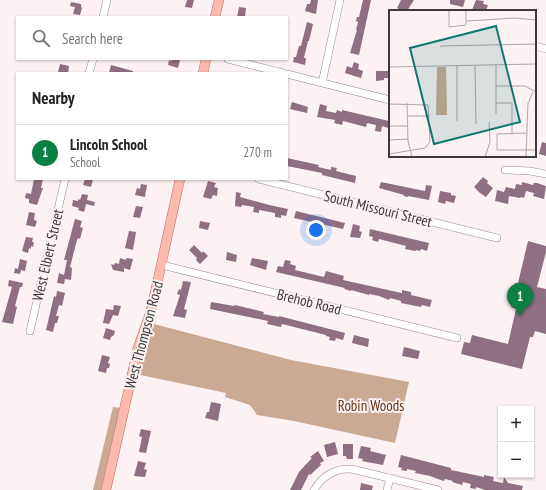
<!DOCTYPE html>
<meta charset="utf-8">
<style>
:root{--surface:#fff;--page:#f6f6f6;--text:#222;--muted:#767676;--line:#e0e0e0;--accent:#0b8043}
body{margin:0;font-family:"PT Sans Narrow",sans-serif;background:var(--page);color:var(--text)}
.controls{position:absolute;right:12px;bottom:12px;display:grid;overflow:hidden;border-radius:0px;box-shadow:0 1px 3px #0004}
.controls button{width:36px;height:36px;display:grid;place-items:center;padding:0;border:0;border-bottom:1px solid var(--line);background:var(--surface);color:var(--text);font:20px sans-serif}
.you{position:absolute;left:316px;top:230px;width:14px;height:14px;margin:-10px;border:3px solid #fff;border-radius:50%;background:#1a73e8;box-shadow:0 0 0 6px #1a73e833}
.badge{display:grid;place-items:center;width:26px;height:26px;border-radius:50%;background:var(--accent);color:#fff;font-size:13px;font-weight:700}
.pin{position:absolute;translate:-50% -33px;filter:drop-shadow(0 1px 2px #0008)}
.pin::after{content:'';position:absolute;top:21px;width:14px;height:12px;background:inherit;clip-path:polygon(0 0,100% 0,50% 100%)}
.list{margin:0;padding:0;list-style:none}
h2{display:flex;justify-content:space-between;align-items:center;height:52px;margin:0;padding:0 16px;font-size:17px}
h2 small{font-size:13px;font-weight:400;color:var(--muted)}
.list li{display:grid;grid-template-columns:26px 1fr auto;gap:12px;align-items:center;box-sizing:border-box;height:56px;padding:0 16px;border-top:1px solid var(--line)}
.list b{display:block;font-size:15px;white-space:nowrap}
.list p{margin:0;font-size:13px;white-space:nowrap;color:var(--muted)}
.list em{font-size:13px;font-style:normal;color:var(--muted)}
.icon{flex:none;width:22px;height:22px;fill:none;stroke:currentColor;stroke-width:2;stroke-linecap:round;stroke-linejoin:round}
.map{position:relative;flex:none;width:546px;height:490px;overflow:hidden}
.search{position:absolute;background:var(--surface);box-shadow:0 1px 3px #0004;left:16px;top:16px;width:272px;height:44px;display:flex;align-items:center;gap:10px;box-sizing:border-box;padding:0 14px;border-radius:0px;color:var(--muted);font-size:15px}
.panel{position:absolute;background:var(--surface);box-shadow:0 1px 3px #0004;left:16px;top:72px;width:272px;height:108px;border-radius:0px}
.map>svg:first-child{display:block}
.forest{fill:#cca993}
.building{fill:#916f83}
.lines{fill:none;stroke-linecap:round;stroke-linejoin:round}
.minor-casing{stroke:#978d8f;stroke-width:8}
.major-casing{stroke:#ba6e62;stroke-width:10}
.minor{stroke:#fff;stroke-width:7}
.major{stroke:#fdb9ad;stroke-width:9}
.labels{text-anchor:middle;stroke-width:4;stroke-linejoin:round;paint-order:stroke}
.street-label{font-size:15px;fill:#3e3a3a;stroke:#fcf1f3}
.park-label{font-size:15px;fill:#61330f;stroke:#fcf1f3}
.inset-road{fill:none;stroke:#b0a8a9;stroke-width:1}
.view{fill:#0f766e;fill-opacity:0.15;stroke:#0f766e;stroke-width:2}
.inset-edge{fill:none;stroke:#3e3a3a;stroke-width:2}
</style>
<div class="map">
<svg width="546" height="490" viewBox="0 0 546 490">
<rect width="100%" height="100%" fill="#fcf1f3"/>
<!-- forest -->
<g class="forest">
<polygon points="150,323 291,360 409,382 395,443 294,421 257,415 250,405 225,397 226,393 136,374"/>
<polygon points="113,407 120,408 101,490 93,490"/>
</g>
<!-- building -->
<g class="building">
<polygon points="187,0 194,0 192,8 185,7"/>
<polygon points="311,0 318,0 316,14 305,11 307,4 310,4"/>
<polygon points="363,0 371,0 359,55 350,53 357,30 356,30 358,22 356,21 357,17 359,17"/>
<polygon points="401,0 414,0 407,11 403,11 397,8"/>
<polygon points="450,0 465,0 463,7 450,4"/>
<polygon points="476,0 484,1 483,4 488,5 486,11 472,10"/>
<polygon points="71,2 81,4 81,7 82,8 80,15 73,14 75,7 70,6"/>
<polygon points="239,7 246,8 245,17 237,17"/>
<polygon points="307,22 313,24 309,41 308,41 304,58 306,58 305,65 293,62 294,57 296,57 299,46 301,46"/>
<polygon points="172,59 180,60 178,68 168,65 169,60 172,61"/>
<polygon points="354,62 359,64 358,69 363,71 361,78 345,73 347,66 352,68"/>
<polygon points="60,64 69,66 68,73 58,72"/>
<polygon points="111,65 133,71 133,73 109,73"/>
<polygon points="376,71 390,71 390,78 384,78 384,80 376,81"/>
<polygon points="292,102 308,107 307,113 290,109"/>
<polygon points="320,104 327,106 326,111 336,113 337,110 342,112 342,110 389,121 388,128 382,126 381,132 375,131 376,125 367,123 366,127 343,121 342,125 334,123 335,120 317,117"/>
<polygon points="542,142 546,143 546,156 539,154"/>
<polygon points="287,158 319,165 318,167 331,170 331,167 337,168 336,171 356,176 355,183 322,175 322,173 287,166"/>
<polygon points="483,177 488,181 487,183 493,188 486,197 480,193 474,187"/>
<polygon points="34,179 43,179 41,188 43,188 37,205 29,203 29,199 25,198 26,193 31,194"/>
<polygon points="85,179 93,179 91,187 83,185"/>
<polygon points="208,181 216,183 214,187 218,188 217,196 213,195 211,199 203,197"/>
<polygon points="381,182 425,191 426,185 432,186 429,200 408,196 408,197 403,196 404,195 379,188"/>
<polygon points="522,182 533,185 534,183 537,183 546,186 544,199 533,196 534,193 526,191 524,198 521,197 520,198 509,196 508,204 495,201 497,190 504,192 506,187 515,189 516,184 522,185"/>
<polygon points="141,184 147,185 145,197 135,195 137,188 140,189"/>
<polygon points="440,191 451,193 451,195 456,196 454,203 446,201 445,204 438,202"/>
<polygon points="236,192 241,193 240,197 269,205 288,209 286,216 281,215 281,218 275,217 275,213 259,210 259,213 253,212 254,207 242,205 241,207 235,206"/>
<polygon points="82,194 88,195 87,200 95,202 94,206 86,204 84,212 78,210 79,208 72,206 73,200 78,201 78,199 80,200"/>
<polygon points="136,206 143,207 140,218 133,217"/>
<polygon points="296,211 345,223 343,229 294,218"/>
<polygon points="29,212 35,213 34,220 37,221 35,227 26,225"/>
<polygon points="75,219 82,221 80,227 83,228 80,239 78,238 77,240 70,267 72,268 71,280 65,279 64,284 57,283 59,273 64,275 67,260 64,260"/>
<polygon points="200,221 210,223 208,230 199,228"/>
<polygon points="353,224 360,226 359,231 362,232 360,238 350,237"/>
<polygon points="370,229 429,243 427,251 421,249 420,251 416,250 415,251 405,249 406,246 379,239 378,242 372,240 373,237 369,236"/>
<polygon points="129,231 136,232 133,250 125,248"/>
<polygon points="26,237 33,238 32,242 34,242 33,247 31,246 31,249 29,248 28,253 22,251"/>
<polygon points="528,241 546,246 546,252 537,287 546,289 546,334 535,331 533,337 530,337 522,369 461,354 464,342 470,343 472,335 508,344 516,309 511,307 513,301 510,294 514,288 515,283 518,283"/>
<polygon points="194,245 202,253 203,251 208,256 200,264 196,260 197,258 189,250"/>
<polygon points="227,252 237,255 236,262 226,260"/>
<polygon points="120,258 126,260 126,258 133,259 130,270 124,268 124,272 113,270 111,264 114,265 115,263 119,264"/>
<polygon points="252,258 268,261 266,270 250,265"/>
<polygon points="20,259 27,261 25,271 21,270 20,274 14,273 15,268 18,269"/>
<polygon points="285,260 291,261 290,264 296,266 295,270 324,277 326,271 344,276 343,280 397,292 402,293 402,290 411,292 411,295 432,300 430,307 422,305 421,307 401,303 401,301 390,298 389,300 379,296 369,294 369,295 351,290 351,291 344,289 345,288 276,272 278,266 283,267"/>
<polygon points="9,280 23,283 22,287 20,287 15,306 17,307 13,324 2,322 12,287 8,286"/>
<polygon points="183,281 191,282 184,309 187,310 185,318 173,316 180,295 177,294 179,289 181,290"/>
<polygon points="57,291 65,293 62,306 59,305 56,316 59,316 57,323 55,323 53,332 46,330 54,296 56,297"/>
<polygon points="211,302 234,306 235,305 264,312 263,314 279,317 279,316 283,317 345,333 343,340 336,338 335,341 329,340 330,337 326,336 326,335 282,324 281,327 267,324 268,321 210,309"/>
<polygon points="114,305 121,306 118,316 113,315 109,324 103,323 106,309 113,310"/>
<polygon points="106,328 115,331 114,335 111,337 110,340 103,338"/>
<polygon points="354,335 369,339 368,347 352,343"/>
<polygon points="404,347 420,351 418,359 402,356"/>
<polygon points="102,355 110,357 108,363 110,364 109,368 107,368 106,373 98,371"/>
<polygon points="211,402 221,404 218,421 205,418 207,412 209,412"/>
<polygon points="141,429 151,431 146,453 139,452 142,437 139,436"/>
<polygon points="335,442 338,454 327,457 324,445"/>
<polygon points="343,444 353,444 353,459 347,459 346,456 343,456"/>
<polygon points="361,446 371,448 370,451 386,455 383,465 362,461 363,459 358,458"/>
<polygon points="318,451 324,461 320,463 321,465 310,475 309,474 301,490 290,490 299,472 312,458 310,457"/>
<polygon points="401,455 451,468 451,470 484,477 484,475 494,477 493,481 503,483 504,477 508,483 523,486 522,490 485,490 476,487 476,489 470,488 471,484 463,482 462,485 452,482 453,481 445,479 444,481 438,479 430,476 415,473 416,471 407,469 407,471 401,470 402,468 398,467"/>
<polygon points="138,461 146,463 144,469 147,470 145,477 134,476"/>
<polygon points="361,483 373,486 372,490 360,490"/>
</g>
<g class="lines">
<defs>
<g id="minor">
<polyline points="103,17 107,0"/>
<polyline points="535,46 546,49"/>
<polyline points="228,59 283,73"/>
<polyline points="89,73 93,59"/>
<polyline points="287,74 390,100"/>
<polyline points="322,83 340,0"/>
<polyline points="505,170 530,171 546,174"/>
<polyline points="259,179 497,238"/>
<polyline points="162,265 457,338"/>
<polyline points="30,331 65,179"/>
<path d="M314 490C323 475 338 466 356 470L438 490"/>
<polyline points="387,490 390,478"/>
</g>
<g id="major">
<polyline points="215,17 219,0"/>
<polyline points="203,73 206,59"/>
<polyline points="106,490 138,348 151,311 180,179"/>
</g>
</defs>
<!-- minor casing -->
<use href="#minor" class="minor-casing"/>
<!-- major casing -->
<use href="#major" class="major-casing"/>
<!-- minor -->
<use href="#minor" class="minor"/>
<!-- major -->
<use href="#major" class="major"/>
</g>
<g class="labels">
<!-- street labels -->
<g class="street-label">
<text transform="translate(378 209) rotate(14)" y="5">South Missouri Street</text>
<text transform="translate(48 255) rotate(-77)" y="5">West Elbert Street</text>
<text transform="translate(309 302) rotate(14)" y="5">Brehob Road</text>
<text transform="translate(144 335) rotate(-75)" y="5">West Thompson Road</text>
</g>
<!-- park labels -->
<g class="park-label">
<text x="371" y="411">Robin Woods</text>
</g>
</g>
<!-- overview -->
<g transform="translate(389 10)">
<rect width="147" height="147" fill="#fcf1f3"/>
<path d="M48 57H57L58 105H47Z" fill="#cca993"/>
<path class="inset-road" d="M60 0V17L77 15V0M78 11 126 8 147 10M51 36 147 34M107 55V104M68 56V111M86 56 87 114M0 57 147 54M107 76H136L147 82M18 93 19 131 23 147M107 93H123V123M0 94 39 95 41 132 36 138 0 144M18 106H41M0 116H19M137 123 108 124V140H147M0 130 19 129M96 147 101 132 100 112M137 147 139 93 144 82"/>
<path class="view" d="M107 16 131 112 45 134 21 38Z"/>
<rect width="147" height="147" class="inset-edge"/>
</g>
</svg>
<div class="controls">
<button>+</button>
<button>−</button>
</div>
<div class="you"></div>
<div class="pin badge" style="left:520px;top:316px">1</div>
<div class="search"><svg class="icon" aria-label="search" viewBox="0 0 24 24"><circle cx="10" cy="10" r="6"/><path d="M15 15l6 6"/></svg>Search here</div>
<section class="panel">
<h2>Nearby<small></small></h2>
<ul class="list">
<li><span class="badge">1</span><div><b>Lincoln School</b><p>School</p></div><em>270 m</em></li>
</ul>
</section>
</div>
